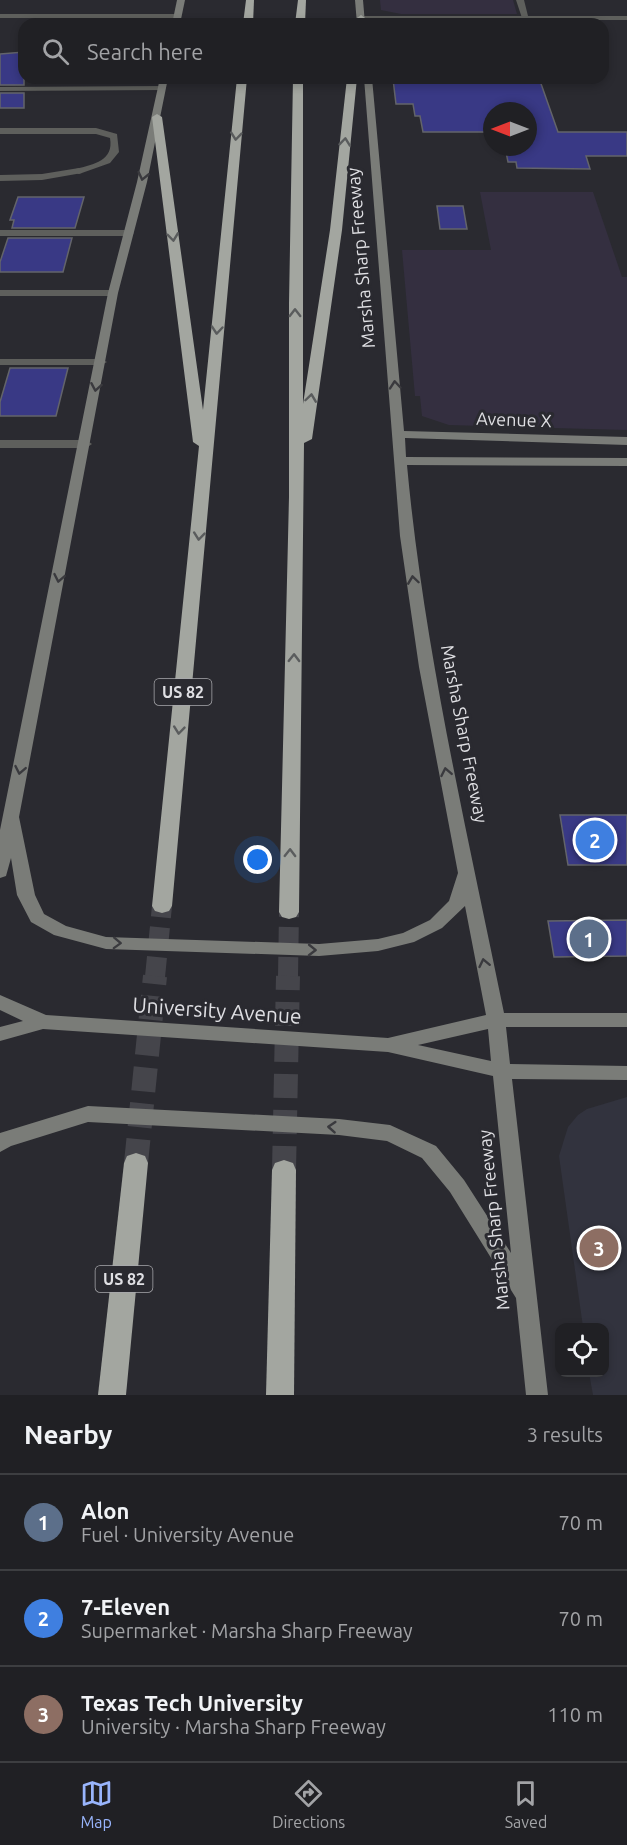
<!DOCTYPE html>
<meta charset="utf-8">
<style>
:root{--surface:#202024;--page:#28282c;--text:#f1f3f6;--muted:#a2a3a6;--line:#3d3e41;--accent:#99b5fd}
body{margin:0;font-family:Ubuntu,sans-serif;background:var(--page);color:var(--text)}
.controls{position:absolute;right:18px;bottom:18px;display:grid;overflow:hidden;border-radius:12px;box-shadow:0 3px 9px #0003}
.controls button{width:54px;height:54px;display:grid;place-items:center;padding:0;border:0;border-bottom:2px solid var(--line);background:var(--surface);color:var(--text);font:30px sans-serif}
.compass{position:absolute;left:483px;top:102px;width:54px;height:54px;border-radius:50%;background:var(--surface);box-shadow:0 3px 9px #0003;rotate:270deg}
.you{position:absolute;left:258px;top:860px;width:21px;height:21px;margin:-15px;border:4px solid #fff;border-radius:50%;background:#1a73e8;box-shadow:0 0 0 9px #1a73e833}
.badge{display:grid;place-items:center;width:39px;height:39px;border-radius:50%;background:var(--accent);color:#fff;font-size:20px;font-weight:700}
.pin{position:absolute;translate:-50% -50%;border:3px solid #fff;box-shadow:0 2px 6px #0006}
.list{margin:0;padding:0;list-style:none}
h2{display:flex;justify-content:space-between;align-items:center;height:78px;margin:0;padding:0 24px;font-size:26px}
h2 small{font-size:20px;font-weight:400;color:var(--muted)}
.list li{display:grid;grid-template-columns:39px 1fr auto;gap:18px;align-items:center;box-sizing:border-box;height:96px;padding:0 24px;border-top:2px solid var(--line)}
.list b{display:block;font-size:22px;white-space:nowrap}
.list p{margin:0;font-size:20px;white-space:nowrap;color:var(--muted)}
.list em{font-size:20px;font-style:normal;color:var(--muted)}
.icon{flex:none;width:33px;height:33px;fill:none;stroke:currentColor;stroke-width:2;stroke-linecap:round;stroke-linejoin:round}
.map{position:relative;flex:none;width:627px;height:1395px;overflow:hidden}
.search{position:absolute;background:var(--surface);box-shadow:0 3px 9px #0003;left:18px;right:18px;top:18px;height:66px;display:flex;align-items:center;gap:15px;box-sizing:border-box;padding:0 21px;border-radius:18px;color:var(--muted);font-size:22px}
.sheet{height:366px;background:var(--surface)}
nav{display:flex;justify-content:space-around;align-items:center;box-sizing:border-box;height:84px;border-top:2px solid var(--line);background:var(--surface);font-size:16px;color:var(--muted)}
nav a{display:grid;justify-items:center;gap:3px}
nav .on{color:var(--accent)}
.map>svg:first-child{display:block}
.commercial{fill:#342f40}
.built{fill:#32333e}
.building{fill:#393985;stroke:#63646a;stroke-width:1.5}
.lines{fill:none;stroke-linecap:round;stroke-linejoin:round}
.highway-tunnel-far1{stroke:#45454b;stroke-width:20;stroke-dasharray:20 10;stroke-linecap:butt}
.highway-tunnel{stroke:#45454b;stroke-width:24;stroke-dasharray:24 12;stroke-linecap:butt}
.lane{fill:#5e5f5c;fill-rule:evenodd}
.street{fill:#5e5f5c;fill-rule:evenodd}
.secondary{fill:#7a7c78;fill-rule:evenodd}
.highway{fill:#a3a6a0;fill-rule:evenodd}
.oneway{stroke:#5a5c5d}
.oneway2{stroke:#3a3a3e}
.labels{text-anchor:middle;stroke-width:6;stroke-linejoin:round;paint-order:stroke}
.shield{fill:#2a2a30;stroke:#a9a9ad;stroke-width:1.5}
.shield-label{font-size:16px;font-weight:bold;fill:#dfdfe3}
.street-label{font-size:18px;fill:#dfdfe3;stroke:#2a2a30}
.near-street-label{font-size:21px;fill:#dfdfe3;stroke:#2a2a30}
</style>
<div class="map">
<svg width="627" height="1395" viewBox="0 0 627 1395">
<rect width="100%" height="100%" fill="#2a2a30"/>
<!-- commercial -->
<g class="commercial">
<polygon points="380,0 513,0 517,14 401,14 381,10"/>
<polygon points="480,192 593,192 622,277 627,277 627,430 449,425 422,416 420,396 415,396 402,250 491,250"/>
</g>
<!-- built -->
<polygon class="built" points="627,1097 627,1395 593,1395 589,1373 604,1372 604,1328 583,1327 559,1156 568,1127 578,1115 587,1109"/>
<!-- building -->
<g class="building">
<polygon points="24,52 24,85 0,85 0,54"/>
<polygon points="539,78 558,132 627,132 627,156 586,156 590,169 517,168 516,162 508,162 505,147 528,147 528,111 492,111 492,132 423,132 420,116 415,116 413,104 396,104 393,79"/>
<rect x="0" y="93" width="24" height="15"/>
<polygon points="18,197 84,197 75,228 12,228 14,220 10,220"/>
<polygon points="437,206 463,206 467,229 440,229"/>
<polygon points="8,238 72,238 63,272 0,272 0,262"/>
<polygon points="10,368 68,368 56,416 0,416 0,402"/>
<polygon points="560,815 627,815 627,865 568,865"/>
<polygon points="627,920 627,956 554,957 548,921"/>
</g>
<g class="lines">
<!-- highway-tunnel-far1 -->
<g class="highway-tunnel-far1">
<polyline points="155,977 162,906"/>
<polyline points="288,977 289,912"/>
</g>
<!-- highway-tunnel -->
<g class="highway-tunnel">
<polyline points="136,1163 155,976"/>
<polyline points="284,1170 288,976"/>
</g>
<!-- lane -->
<g class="lane">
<polygon points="516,0 524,0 529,20 522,18"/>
<path d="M0 128H96L117 134 119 152 110 163 79 174 76 173V169C94 164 114 161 110 138L96 134H0Z"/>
<polygon points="0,230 129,230 134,233 129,236 0,236"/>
<polygon points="0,359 101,359 107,362 101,365 0,365"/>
</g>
<!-- street -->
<g class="street">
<polygon points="0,14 177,14 181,16 177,18 0,18"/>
<polygon points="358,16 627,16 627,20 361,20"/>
<polygon points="165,86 165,90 162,90 0,91 0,87"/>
<polygon points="79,168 82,169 82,173 42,180 0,181 0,175 42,174"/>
<polygon points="0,290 113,290 118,293 113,296 0,296"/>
<polygon points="0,440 86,440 92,444 86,448 0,448"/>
</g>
<!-- secondary -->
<g class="secondary">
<polygon points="177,0 185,0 180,24 172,24"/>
<polygon points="355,0 363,0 365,24 357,24"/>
<path d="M160 78H168L147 182 118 293 19 817 35 895 44 914 66 926 106 937 319 944 378 939 403 933 430 920 449 901 458 873 419 667 400 536 364 78H372L404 431 627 437V445L405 438 406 457 627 458V466L407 465C424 650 467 831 504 1013H627V1027H506L510 1064 627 1066V1080L512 1079 548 1395H526L516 1298 450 1192 422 1158 387 1141 339 1135 88 1122 11 1146 0 1152V1133L88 1106 339 1119 390 1125 436 1146 464 1180 511 1253 493 1076 388 1052 43 1029 0 1041V1027L23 1021 0 1010V995L46 1015 388 1038 486 1015 465 906 442 928 414 942 378 951 319 956 106 949 54 935 31 922 17 895 11 858 6 876 0 878V830L108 293 137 182ZM488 1029 491 1061 418 1045Z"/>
</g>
<!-- highway -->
<g class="highway">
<polygon points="246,0 254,0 253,24 243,24"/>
<polygon points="298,0 306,0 305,24 295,24"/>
<polygon points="361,15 365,18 365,24 355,24 357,18"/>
<polygon points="237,78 247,78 172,906 169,911 162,913 155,911 152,906 199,446 193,442 152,117 157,114 162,117 203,410"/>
<polygon points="293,78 303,78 303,404 330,230 347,78 357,78 342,230 312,439 304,443 299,912 296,917 289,919 282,917 279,912 289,497 289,303"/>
<polygon points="136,1153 145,1156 148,1163 126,1395 98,1395 124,1163 127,1156"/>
<polygon points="284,1160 293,1163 296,1170 294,1395 266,1395 272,1170 275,1163"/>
</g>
</g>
<!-- one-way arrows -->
<defs><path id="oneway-chevron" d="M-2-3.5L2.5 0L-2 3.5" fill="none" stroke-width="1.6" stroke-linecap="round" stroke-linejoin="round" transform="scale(1.5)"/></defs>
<g class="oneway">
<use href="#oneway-chevron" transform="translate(236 136) rotate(96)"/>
<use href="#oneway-chevron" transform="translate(345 142) rotate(-84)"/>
<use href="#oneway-chevron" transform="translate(173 237) rotate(83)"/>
<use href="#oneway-chevron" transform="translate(295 313) rotate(-90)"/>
<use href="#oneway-chevron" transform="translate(217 330) rotate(95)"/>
<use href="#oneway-chevron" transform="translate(311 398) rotate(-82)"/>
<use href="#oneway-chevron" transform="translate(199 536) rotate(96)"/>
<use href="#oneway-chevron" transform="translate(294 658) rotate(-89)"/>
<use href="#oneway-chevron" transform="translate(179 730) rotate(96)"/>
<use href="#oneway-chevron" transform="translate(290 853) rotate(-89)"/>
</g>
<g class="oneway2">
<use href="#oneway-chevron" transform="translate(143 176) rotate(103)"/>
<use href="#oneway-chevron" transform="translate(395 385) rotate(-95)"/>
<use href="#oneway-chevron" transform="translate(96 387) rotate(100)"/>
<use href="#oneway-chevron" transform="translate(59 578) rotate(101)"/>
<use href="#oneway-chevron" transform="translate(413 580) rotate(-98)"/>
<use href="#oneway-chevron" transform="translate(20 770) rotate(101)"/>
<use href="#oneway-chevron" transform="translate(446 772) rotate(-101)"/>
<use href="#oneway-chevron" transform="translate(117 943) rotate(2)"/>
<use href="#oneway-chevron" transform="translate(312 950) rotate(1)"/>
<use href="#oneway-chevron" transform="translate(484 963) rotate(-102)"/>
<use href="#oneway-chevron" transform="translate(332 1127) rotate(-176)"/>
</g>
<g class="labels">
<!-- shield labels -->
<g class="shield">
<rect x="154.5" y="679" width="57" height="26" rx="4.5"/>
<rect x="95.5" y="1266" width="57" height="26" rx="4.5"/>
</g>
<g class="shield-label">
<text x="183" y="698">US 82</text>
<text x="124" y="1285">US 82</text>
</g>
<!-- street labels -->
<g class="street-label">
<text transform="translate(361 258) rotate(-95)" y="6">Marsha Sharp Freeway</text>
<text transform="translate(514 420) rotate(2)" y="6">Avenue X</text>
<text transform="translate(464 734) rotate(79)" y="6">Marsha Sharp Freeway</text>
<text transform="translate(494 1220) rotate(-96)" y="6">Marsha Sharp Freeway</text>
</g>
<!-- near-street labels -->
<g class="near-street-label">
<text transform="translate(217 1011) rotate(4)" y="7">University Avenue</text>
</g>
</g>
</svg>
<div class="controls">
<button><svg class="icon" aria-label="locate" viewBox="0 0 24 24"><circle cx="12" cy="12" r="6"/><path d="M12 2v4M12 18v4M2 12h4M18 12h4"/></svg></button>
</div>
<svg class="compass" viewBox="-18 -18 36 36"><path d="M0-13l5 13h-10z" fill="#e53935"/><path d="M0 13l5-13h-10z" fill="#a2a3a6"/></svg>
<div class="you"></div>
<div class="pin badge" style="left:589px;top:939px;background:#5c6f8a">1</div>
<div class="pin badge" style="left:595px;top:840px;background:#3f7fe0">2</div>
<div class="pin badge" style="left:599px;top:1248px;background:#8d6e63">3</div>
<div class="search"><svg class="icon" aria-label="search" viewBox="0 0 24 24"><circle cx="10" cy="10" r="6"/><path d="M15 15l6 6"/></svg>Search here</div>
</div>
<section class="sheet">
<h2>Nearby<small>3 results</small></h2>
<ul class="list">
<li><span class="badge" style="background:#5c6f8a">1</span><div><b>Alon</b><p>Fuel · University Avenue</p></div><em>70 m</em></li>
<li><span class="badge" style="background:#3f7fe0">2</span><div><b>7-Eleven</b><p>Supermarket · Marsha Sharp Freeway</p></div><em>70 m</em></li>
<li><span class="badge" style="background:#8d6e63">3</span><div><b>Texas Tech University</b><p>University · Marsha Sharp Freeway</p></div><em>110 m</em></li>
</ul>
</section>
<nav>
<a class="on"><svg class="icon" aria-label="map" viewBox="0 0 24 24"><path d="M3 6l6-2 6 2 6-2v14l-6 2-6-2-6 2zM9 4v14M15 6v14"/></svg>Map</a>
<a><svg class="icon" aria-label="directions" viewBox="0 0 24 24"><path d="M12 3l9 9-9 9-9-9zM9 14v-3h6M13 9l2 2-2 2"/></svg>Directions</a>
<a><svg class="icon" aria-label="saved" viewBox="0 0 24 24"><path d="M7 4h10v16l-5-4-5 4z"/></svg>Saved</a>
</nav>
